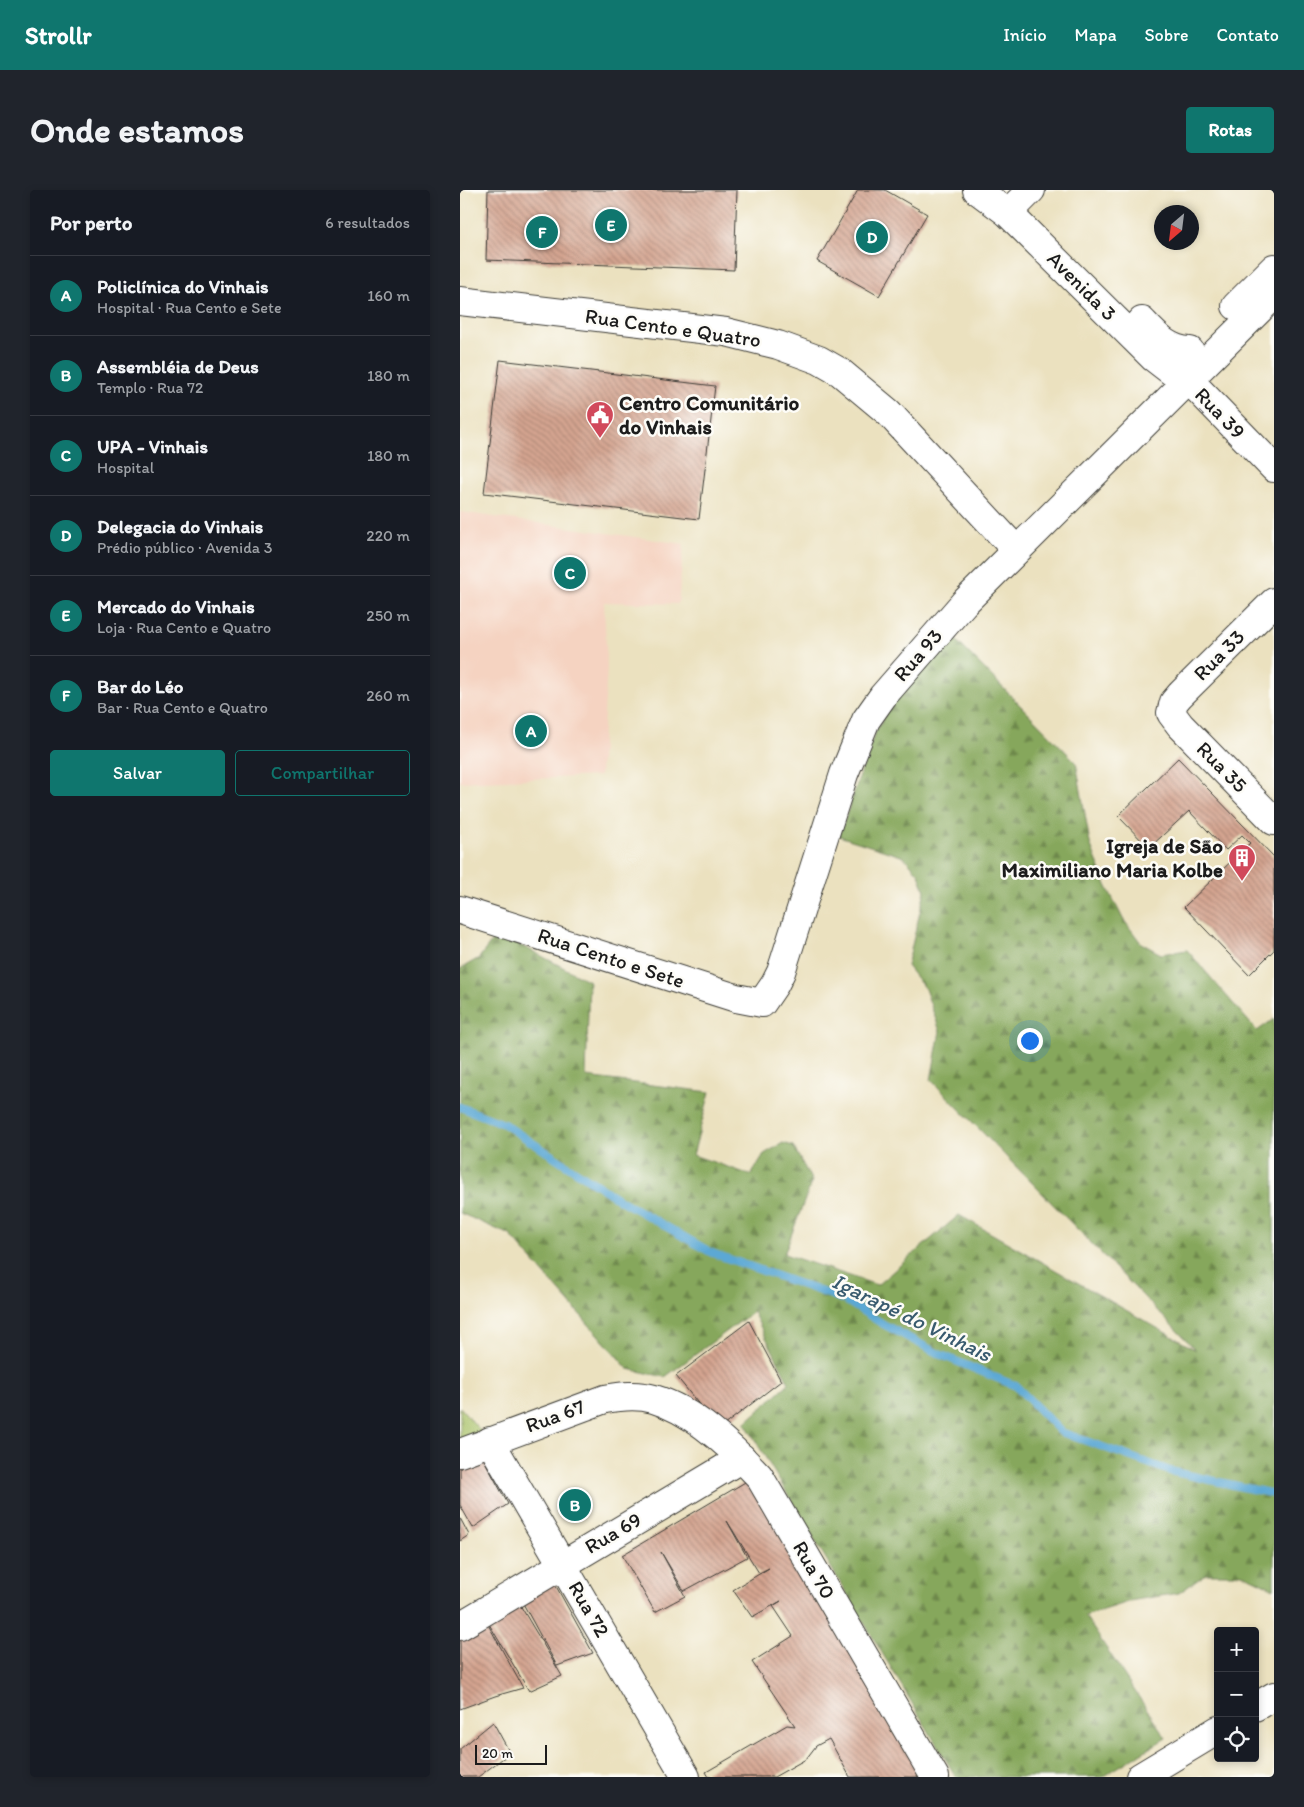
<!DOCTYPE html>
<html lang="pt">
<meta charset="utf-8">
<style>
:root{--surface:#171b24;--page:#20242c;--text:#f1f3f6;--muted:#9ea1a6;--line:#363941;--accent:#0f766e}
body{margin:0;font-family:Itim,sans-serif;background:var(--page);color:var(--text)}
.controls{position:absolute;right:15px;bottom:15px;display:grid;overflow:hidden;border-radius:5px;box-shadow:0 2px 8px #0003}
.controls button{width:45px;height:45px;display:grid;place-items:center;padding:0;border:0;border-bottom:1px solid var(--line);background:var(--surface);color:var(--text);font:25px sans-serif}
.compass{position:absolute;left:694px;top:15px;width:45px;height:45px;border-radius:50%;background:var(--surface);box-shadow:0 2px 8px #0003;rotate:208deg}
.scale{position:absolute;left:15px;bottom:12px;width:72px;box-sizing:border-box;padding-left:5px;border:2px solid #1c1c1c;border-top:0;font-size:14px;line-height:18px;white-space:nowrap;color:#1c1c1c;-webkit-text-stroke:4px #fdfcf7;paint-order:stroke}
.you{position:absolute;left:569px;top:850px;width:18px;height:18px;margin:-12px;border:4px solid #fff;border-radius:50%;background:#1a73e8;box-shadow:0 0 0 8px #1a73e833}
.badge{display:grid;place-items:center;width:32px;height:32px;border-radius:50%;background:var(--accent);color:#fff;font-size:16px;font-weight:700}
.pin{position:absolute;translate:-50% -50%;border:2px solid #fff;box-shadow:0 1px 5px #0006}
.list{margin:0;padding:0;list-style:none}
h2{display:flex;justify-content:space-between;align-items:center;height:65px;margin:0;padding:0 20px;font-size:21px}
h2 small{font-size:16px;font-weight:400;color:var(--muted)}
.list li{display:grid;grid-template-columns:32px 1fr auto;gap:15px;align-items:center;box-sizing:border-box;height:80px;padding:0 20px;border-top:1px solid var(--line)}
.list b{display:block;font-size:19px;white-space:nowrap}
.list p{margin:0;font-size:16px;white-space:nowrap;color:var(--muted)}
.list em{font-size:16px;font-style:normal;color:var(--muted)}
.actions{display:flex;gap:10px;padding:15px 20px}
.actions a{flex:1;padding:11px 0;border:1px solid var(--accent);border-radius:5px;text-align:center;font-size:18px;color:var(--accent)}
.actions .main{background:var(--accent);color:#fff}
.icon{flex:none;width:28px;height:28px;fill:none;stroke:currentColor;stroke-width:2;stroke-linecap:round;stroke-linejoin:round}
.map{position:relative;flex:none;width:814px;height:1587px;overflow:hidden;border-radius:5px}
header{display:flex;align-items:center;gap:30px;box-sizing:border-box;height:70px;padding:0 25px;background:var(--accent);color:#fff}
header strong{font-size:24px}
nav{display:flex;gap:28px;margin-inline-start:auto;font-size:18px}
.intro{display:flex;align-items:center;justify-content:space-between;box-sizing:border-box;height:120px;padding:0 30px}
h1{margin:0;font-size:35px}
.button{padding:12px 22px;border-radius:5px;background:var(--accent);color:#fff;font-size:18px;font-weight:700}
main{display:flex;gap:30px;padding:0 30px}
aside{flex:1;background:var(--surface);border-radius:5px;box-shadow:0 2px 8px #0003}
.map>svg:first-child{display:block}
.built{fill:#f5d3c1}
.forest{fill:url(#forest-firs);stroke:#51623c}
.park{fill:#a8c167;stroke:#626e42}
.lines{fill:none;stroke-linecap:round;stroke-linejoin:round}
.stream{stroke:#5ca8d4;stroke-width:8}
.building{fill:url(#building-back-hatch)}
.minor-casing{stroke:#3b3a34;stroke-width:30}
.minor{stroke:#fff;stroke-width:28}
.labels{text-anchor:middle;stroke-width:5;stroke-linejoin:round;paint-order:stroke}
.street-label{font-size:21px;fill:#1c1c1c;stroke:#fdfcf7}
.poi-label{font-size:21px;font-weight:bold;fill:#1c1c1c;stroke:#fdfcf7;text-anchor:start}
.water-label{font-size:22px;font-style:italic;fill:#395b6f;stroke:#fdfcf7}
</style>
<header>
<strong>Strollr</strong>
<nav><a>Início</a><a>Mapa</a><a>Sobre</a><a>Contato</a></nav>
</header>
<div class="intro"><h1>Onde estamos</h1><a class="button">Rotas</a></div>
<main>
<aside>
<h2>Por perto<small>6 resultados</small></h2>
<ul class="list">
<li><span class="badge">A</span><div><b>Policlínica do Vinhais</b><p>Hospital · Rua Cento e Sete</p></div><em>160 m</em></li>
<li><span class="badge">B</span><div><b>Assembléia de Deus</b><p>Templo · Rua 72</p></div><em>180 m</em></li>
<li><span class="badge">C</span><div><b>UPA - Vinhais</b><p>Hospital</p></div><em>180 m</em></li>
<li><span class="badge">D</span><div><b>Delegacia do Vinhais</b><p>Prédio público · Avenida 3</p></div><em>220 m</em></li>
<li><span class="badge">E</span><div><b>Mercado do Vinhais</b><p>Loja · Rua Cento e Quatro</p></div><em>250 m</em></li>
<li><span class="badge">F</span><div><b>Bar do Léo</b><p>Bar · Rua Cento e Quatro</p></div><em>260 m</em></li>
</ul>
<div class="actions"><a class="main">Salvar</a><a>Compartilhar</a></div>
</aside>
<div class="map">
<svg width="814" height="1587" viewBox="0 0 814 1587">
<defs>
<pattern id="forest-firs" width="22" height="20" patternUnits="userSpaceOnUse" patternTransform="scale(1.25)"><rect width="22" height="20" fill="#86a75c"/><path d="M5 1l3.5 6h-7zM16 11l3.5 6h-7z" fill="#6d874b"/></pattern>
<pattern id="building-back-hatch" width="6" height="6" patternUnits="userSpaceOnUse" patternTransform="scale(1.25)"><rect width="6" height="6" fill="#d4a490"/><path d="M-1 5l2 2M0 0l6 6M5-1l2 2" fill="none" stroke="#ab8575"/></pattern>
</defs>
<rect width="100%" height="100%" fill="#fdfcf7"/>
<filter id="ink" filterUnits="userSpaceOnUse"><feTurbulence type="fractalNoise" baseFrequency=".02" numOctaves="2"/><feDisplacementMap in="SourceGraphic" scale="10" xChannelSelector="R" yChannelSelector="G"/><feConvolveMatrix kernelMatrix="1 2 1 2 8 2 1 2 1" color-interpolation-filters="sRGB"/></filter>
<filter id="wash" filterUnits="userSpaceOnUse"><feTurbulence type="fractalNoise" baseFrequency=".0096" numOctaves="4" result="noise"/><feDisplacementMap in="SourceGraphic" scale="20" xChannelSelector="R" yChannelSelector="G"/><feGaussianBlur stdDeviation="1.12" result="paint"/><feColorMatrix in="noise" values="0 0 0 0 0 0 0 0 0 0 0 0 0 0 0 0 0 1.4 0 .05"/><feComposite in="paint" operator="in"/></filter>
<g filter="url(#wash)">
<rect width="100%" height="100%" fill="#ebe1bf"/>
<!-- built -->
<polygon class="built" points="0,322 224,354 218,414 144,412 147,478 140,586 0,592"/>
<!-- forest -->
<polygon class="forest" points="489,443 616,572 630,653 646,695 663,729 681,753 701,764 727,760 797,841 814,829 814,1399 783,1384 746,1384 719,1403 675,1410 625,1426 706,1548 642,1587 496,1587 285,1233 329,1193 293,1122 205,1187 168,1179 50,1045 0,1023 0,779 19,768 38,743 129,791 126,887 250,902 233,965 291,985 304,964 323,953 333,956 352,991 324,1064 417,1095 499,1025 736,1160 471,890 480,841 465,799 447,776 465,701 459,684 444,667 379,646 414,545 438,502"/>
<!-- park -->
<polygon class="park" points="0,1217 23,1244 0,1251"/>
<g class="lines">
<!-- stream -->
<polyline class="stream" points="0,917 44,934 160,1010 252,1063 385,1110 423,1134 479,1164 556,1196 601,1242 710,1281 814,1304"/>
</g>
<g id="blocks">
<!-- building -->
<g class="building">
<polygon points="28,0 277,0 274,80 26,70"/>
<polygon points="398,0 425,0 467,24 419,106 357,71"/>
<polygon points="40,170 255,196 239,329 24,303"/>
<polygon points="718,568 814,667 814,760 789,785 724,717 790,653 782,645 766,660 729,621 689,658 658,626"/>
<polygon points="289,1131 321,1191 259,1239 216,1186"/>
<polygon points="23,1268 48,1314 13,1338 0,1315 0,1278"/>
<polygon points="292,1288 467,1587 390,1587 369,1549 356,1556 346,1569 314,1587 249,1587 246,1582 327,1535 335,1536 292,1472 333,1446 313,1416 321,1411 292,1427 273,1400 309,1378 299,1383 267,1331 287,1367 224,1401 201,1362 225,1406 195,1422 162,1365"/>
<polygon points="0,1328 9,1345 0,1351"/>
<polygon points="92,1389 133,1463 97,1476 60,1408"/>
<polygon points="57,1410 102,1486 69,1501 26,1429"/>
<polygon points="25,1429 63,1498 35,1506 0,1519 0,1445"/>
<polygon points="33,1532 50,1563 18,1587 0,1587 0,1559"/>
</g>
</g>
</g>
<g filter="url(#ink)">
<use href="#blocks" fill-opacity="0" stroke="#3b3a34" stroke-width="1"/>
<g class="lines">
<defs>
<g id="minor">
<polyline points="517,0 548,23 694,168 716,185 728,189 814,278"/>
<polyline points="548,23 571,0"/>
<polyline points="0,111 266,142 318,155 359,170 380,182 428,222 556,360"/>
<polyline points="776,116 814,78"/>
<path d="M682 131C696 146 708 160 730 161"/>
<polyline points="814,412 720,505 714,512 711,523 720,535 814,631"/>
<polyline points="0,720 276,808 302,813 315,794 321,782 384,584 406,530 423,506 504,413 814,105"/>
<polyline points="30,1251 226,1587"/>
<path d="M0 1263 145 1209C161 1206 177 1204 194 1209 234 1221 271 1256 299 1286L475 1587"/>
<polyline points="0,1436 282,1268"/>
<polyline points="795,1517 814,1506"/>
<polyline points="680,1587 758,1540"/>
</g>
</defs>
<!-- minor casing -->
<use href="#minor" class="minor-casing"/>
<!-- minor -->
<use href="#minor" class="minor"/>
</g>
</g>
<!-- icons -->
<defs>
<symbol id="civic-pin" viewBox="-11 -11 22 30"><path d="M0 17L-7.5 6A9.5 9.5 0 1 1 7.5 6Z" fill="#d1495b" stroke="#fdfcf7"/><path d="M-.6-6.5H3V-4.5H.6V-3L4-1V1h2V6H-6V1h2V-1L-.6-3ZM-1.2 2.5V6h2.4V2.5Z" fill="#fff"/></symbol>
<symbol id="building-pin" viewBox="-11 -11 22 30"><path d="M0 17L-7.5 6A9.5 9.5 0 1 1 7.5 6Z" fill="#d1495b" stroke="#fdfcf7"/><path d="M-4-6H4V6H1V3H-1V6H-4ZM-2.5-4.3h1.7v1.8h-1.7ZM.8-4.3h1.7v1.8H.8ZM-2.5-1h1.7V.8h-1.7ZM.8-1h1.7V.8H.8Z" fill="#fff"/></symbol>
</defs>
<g fill-rule="evenodd">
<use href="#civic-pin" x="124" y="209" width="32" height="43"/>
<use href="#building-pin" x="766" y="652" width="32" height="43"/>
</g>
<g class="labels">
<!-- street labels -->
<g class="street-label">
<text transform="translate(622 96) rotate(45)" y="7">Avenida 3</text>
<text transform="translate(213 138) rotate(8)" y="7">Rua Cento e Quatro</text>
<text transform="translate(760 223) rotate(46)" y="7">Rua 39</text>
<text transform="translate(458 465) rotate(-49)" y="7">Rua 93</text>
<text transform="translate(759 465) rotate(-45)" y="7">Rua 33</text>
<text transform="translate(762 577) rotate(45)" y="7">Rua 35</text>
<text transform="translate(151 768) rotate(18)" y="7">Rua Cento e Sete</text>
<text transform="translate(95 1226) rotate(-20)" y="7">Rua 67</text>
<text transform="translate(153 1343) rotate(-30)" y="7">Rua 69</text>
<text transform="translate(354 1380) rotate(60)" y="7">Rua 70</text>
<text transform="translate(129 1419) rotate(60)" y="7">Rua 72</text>
</g>
<!-- poi labels -->
<g class="poi-label">
<text x="159" y="220">Centro Comunitário<tspan x="159" dy="24">do Vinhais</tspan></text>
<text x="763" y="663" text-anchor="end">Igreja de São<tspan x="763" dy="24">Maximiliano Maria Kolbe</tspan></text>
</g>
<!-- water labels -->
<g class="water-label">
<text transform="translate(452 1127) rotate(26)" y="8">Igarapé do Vinhais</text>
</g>
</g>
</svg>
<div class="controls">
<button>+</button>
<button>−</button>
<button><svg class="icon" aria-label="locate" viewBox="0 0 24 24"><circle cx="12" cy="12" r="6"/><path d="M12 2v4M12 18v4M2 12h4M18 12h4"/></svg></button>
</div>
<svg class="compass" viewBox="-18 -18 36 36"><path d="M0-13l5 13h-10z" fill="#e53935"/><path d="M0 13l5-13h-10z" fill="#9ea1a6"/></svg>
<div class="scale">20 m</div>
<div class="you"></div>
<div class="pin badge" style="left:71px;top:541px">A</div>
<div class="pin badge" style="left:115px;top:1315px">B</div>
<div class="pin badge" style="left:110px;top:383px">C</div>
<div class="pin badge" style="left:412px;top:47px">D</div>
<div class="pin badge" style="left:151px;top:35px">E</div>
<div class="pin badge" style="left:82px;top:42px">F</div>
</div>
</main>
